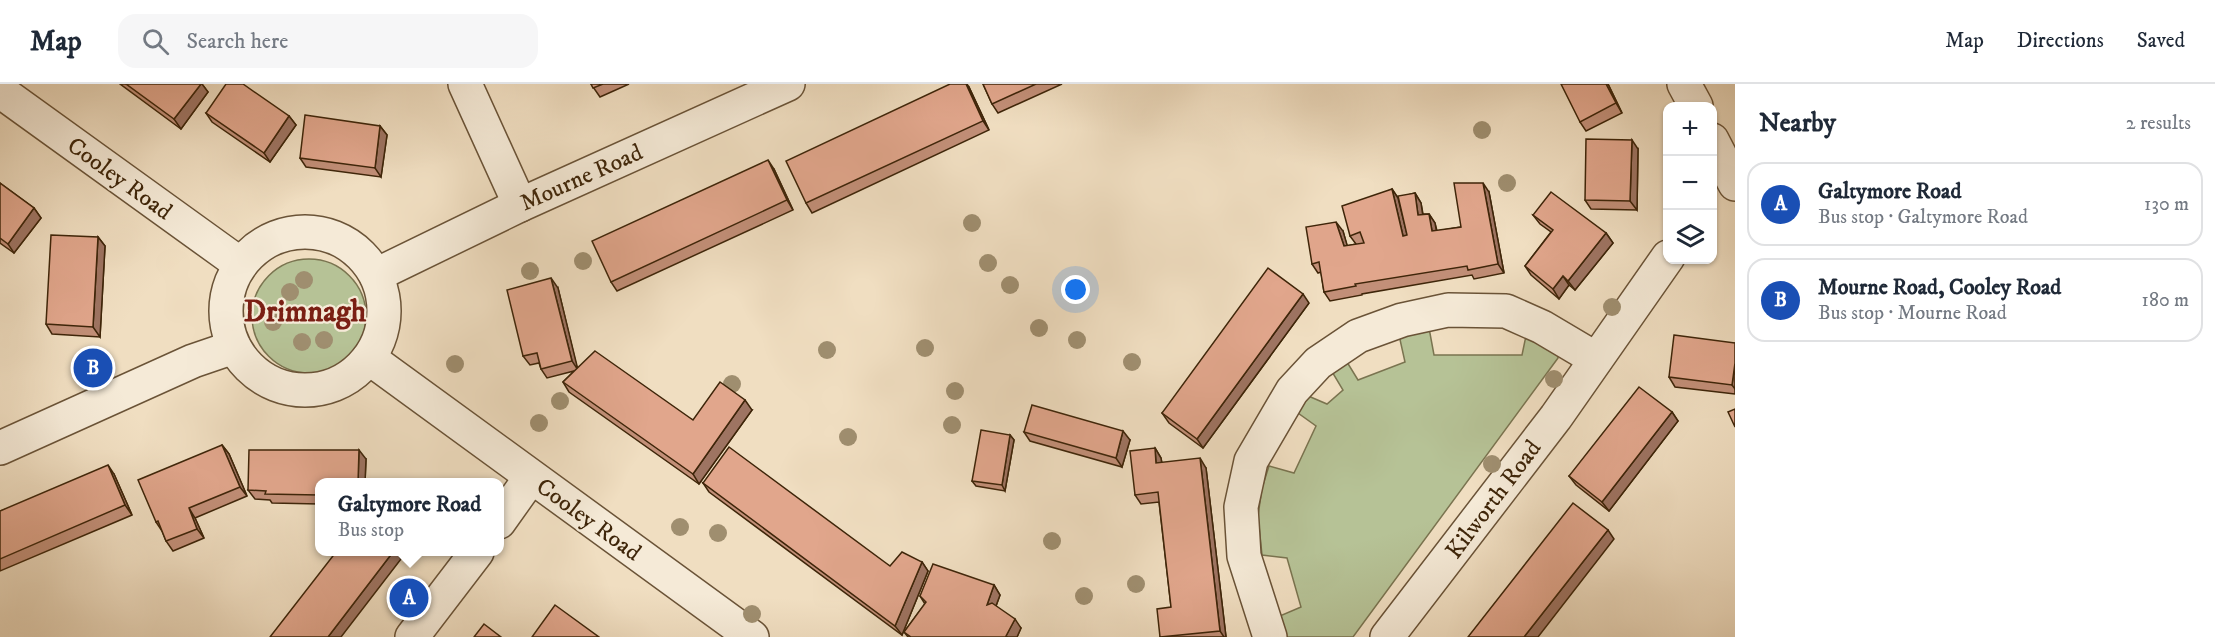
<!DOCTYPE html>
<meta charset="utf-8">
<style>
:root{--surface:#fff;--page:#f6f6f7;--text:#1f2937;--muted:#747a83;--line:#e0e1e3;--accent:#8f2418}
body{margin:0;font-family:"IM FELL DW Pica",serif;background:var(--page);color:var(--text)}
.controls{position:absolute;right:18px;top:18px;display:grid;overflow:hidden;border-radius:12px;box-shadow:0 2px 4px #0004}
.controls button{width:54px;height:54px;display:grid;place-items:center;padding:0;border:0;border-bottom:2px solid var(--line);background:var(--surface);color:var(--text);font:30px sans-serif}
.you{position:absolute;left:1076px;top:206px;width:21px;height:21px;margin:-15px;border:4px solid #fff;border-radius:50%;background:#1a73e8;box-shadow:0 0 0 9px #1a73e833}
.badge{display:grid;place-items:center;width:39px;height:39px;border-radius:50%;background:var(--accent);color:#fff;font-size:20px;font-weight:700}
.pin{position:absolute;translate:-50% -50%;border:3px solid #fff;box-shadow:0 2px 6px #0006}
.popup{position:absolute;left:315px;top:394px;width:189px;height:78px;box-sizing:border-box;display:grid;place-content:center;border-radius:12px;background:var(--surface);filter:drop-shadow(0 2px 4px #0005);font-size:20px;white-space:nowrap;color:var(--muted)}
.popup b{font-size:22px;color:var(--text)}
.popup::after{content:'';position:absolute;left:50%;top:100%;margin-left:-12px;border:12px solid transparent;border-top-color:var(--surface)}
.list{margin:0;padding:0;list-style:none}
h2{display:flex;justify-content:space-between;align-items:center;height:78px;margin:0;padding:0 24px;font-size:26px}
h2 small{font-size:20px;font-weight:400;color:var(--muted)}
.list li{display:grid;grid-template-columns:39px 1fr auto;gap:18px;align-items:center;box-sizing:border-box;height:84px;margin:0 12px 12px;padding:0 12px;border:2px solid var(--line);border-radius:18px}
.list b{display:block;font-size:22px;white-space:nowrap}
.list p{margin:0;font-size:20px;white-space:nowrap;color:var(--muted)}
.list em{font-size:20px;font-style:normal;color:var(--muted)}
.icon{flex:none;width:33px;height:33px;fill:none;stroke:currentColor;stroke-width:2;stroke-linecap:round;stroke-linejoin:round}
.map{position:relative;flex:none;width:1735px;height:553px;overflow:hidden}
header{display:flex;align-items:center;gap:36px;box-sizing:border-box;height:84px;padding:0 30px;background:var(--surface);border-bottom:2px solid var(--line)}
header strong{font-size:28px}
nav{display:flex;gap:33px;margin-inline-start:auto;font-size:21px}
.search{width:420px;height:54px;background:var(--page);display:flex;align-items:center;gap:15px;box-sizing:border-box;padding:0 21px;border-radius:18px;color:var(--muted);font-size:22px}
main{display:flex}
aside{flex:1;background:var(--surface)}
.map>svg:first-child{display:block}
.green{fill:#b6c296;stroke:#7a7450;stroke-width:1.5}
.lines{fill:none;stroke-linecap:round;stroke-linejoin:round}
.street-casing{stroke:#6a5337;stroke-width:36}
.street{stroke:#f5ead7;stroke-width:33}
.tree{fill:#9f8e6f}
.wall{fill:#c28f78;stroke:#3e2509;stroke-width:1.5}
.shaded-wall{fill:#9e7462;stroke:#3e2509;stroke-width:1.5}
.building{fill:#e1a68c;stroke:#3e2509;stroke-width:1.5}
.labels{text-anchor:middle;stroke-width:4.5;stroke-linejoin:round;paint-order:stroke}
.street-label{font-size:24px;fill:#3e2509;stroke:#f5ead7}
.district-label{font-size:30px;font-weight:bold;fill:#7a1f14;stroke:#f5ead7}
</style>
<header>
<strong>Map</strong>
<div class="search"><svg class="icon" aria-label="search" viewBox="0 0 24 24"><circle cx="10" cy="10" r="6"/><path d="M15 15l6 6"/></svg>Search here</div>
<nav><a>Map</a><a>Directions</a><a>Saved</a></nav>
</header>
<main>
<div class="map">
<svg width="1735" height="553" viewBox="0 0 1735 553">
<rect width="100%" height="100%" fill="#f0dec1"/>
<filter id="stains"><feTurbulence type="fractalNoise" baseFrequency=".00333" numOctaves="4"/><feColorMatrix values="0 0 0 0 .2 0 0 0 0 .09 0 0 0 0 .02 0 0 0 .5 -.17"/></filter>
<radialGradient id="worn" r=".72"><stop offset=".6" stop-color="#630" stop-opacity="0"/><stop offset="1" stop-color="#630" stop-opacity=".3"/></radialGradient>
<!-- green -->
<g class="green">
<circle cx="309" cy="232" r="57"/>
<polygon points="1429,244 1434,271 1522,271 1527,247 1556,263 1558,274 1353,553 1285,553 1275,534 1301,523 1287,474 1262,471 1258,432 1262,404 1269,382 1294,389 1316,342 1298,329 1306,311 1327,320 1343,306 1331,286 1347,278 1358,296 1405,278 1399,251"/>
</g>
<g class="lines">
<defs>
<g id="street">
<polyline points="465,0 520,121"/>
<polyline points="1684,0 1696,22"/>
<polyline points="0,7 240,180"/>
<polyline points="1712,56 1735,100"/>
<circle cx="305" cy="227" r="79"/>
<polyline points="376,191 520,121 788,0"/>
<polyline points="369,274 752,553"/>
<polyline points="0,364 193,277 234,263"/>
<polyline points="499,438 531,393"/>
<polyline points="412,553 477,468"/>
<polyline points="1270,553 1244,472 1241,423 1251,377 1292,307 1318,279 1358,252 1402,236 1448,226 1506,227 1542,243 1596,275"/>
<polyline points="1387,553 1556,333 1668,173"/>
</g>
</defs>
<!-- street casing -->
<use href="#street" class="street-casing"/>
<!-- street -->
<use href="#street" class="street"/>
</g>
<!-- trees -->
<g class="tree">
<circle cx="1482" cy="46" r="9"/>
<circle cx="1507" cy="99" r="9"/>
<circle cx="972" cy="139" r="9"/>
<circle cx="583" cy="177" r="9"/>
<circle cx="988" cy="179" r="9"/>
<circle cx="530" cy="187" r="9"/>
<circle cx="304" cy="196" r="9"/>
<circle cx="1010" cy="201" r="9"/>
<circle cx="290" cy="208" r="9"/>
<circle cx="1612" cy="223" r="9"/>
<circle cx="346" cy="233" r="9"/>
<circle cx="273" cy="238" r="9"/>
<circle cx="1039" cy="244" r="9"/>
<circle cx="324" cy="256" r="9"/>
<circle cx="1077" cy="256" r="9"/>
<circle cx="302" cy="258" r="9"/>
<circle cx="925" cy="264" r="9"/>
<circle cx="827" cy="266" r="9"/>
<circle cx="1132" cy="278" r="9"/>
<circle cx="455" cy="280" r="9"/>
<circle cx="1554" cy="295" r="9"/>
<circle cx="732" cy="300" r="9"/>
<circle cx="955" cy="307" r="9"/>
<circle cx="560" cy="317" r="9"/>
<circle cx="539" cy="339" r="9"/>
<circle cx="952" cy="341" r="9"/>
<circle cx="848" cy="353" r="9"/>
<circle cx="1492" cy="380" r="9"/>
<circle cx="680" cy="443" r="9"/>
<circle cx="718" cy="449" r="9"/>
<circle cx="1052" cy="457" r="9"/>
<circle cx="1136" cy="500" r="9"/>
<circle cx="1084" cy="512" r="9"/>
<circle cx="752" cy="530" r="9"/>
</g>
<!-- wall -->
<g class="wall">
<polygon points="120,0 202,0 208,8 181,45"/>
<polygon points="591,0 629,0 600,13"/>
<polygon points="983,0 1062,0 998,29 992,20"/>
<polygon points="1608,0 1622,29 1586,47 1580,38"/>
<polygon points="969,3 989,46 812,129 806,119"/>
<polygon points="206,29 289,32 296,41 270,78 212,38"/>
<polygon points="380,42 387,51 381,93 306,83 300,74"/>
<polygon points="1638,65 1637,126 1591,125 1585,116"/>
<polygon points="774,85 793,126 617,207 611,198"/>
<polygon points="0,99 34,124 41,134 14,169 0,159"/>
<polygon points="1392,105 1398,114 1415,109 1421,119 1423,130 1429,130 1435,139 1437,147 1461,143 1489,108 1504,189 1474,195 1472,191 1362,210 1362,211 1330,217 1324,208 1321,188 1318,189 1312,180 1343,147 1347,162 1356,160 1350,152"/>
<polygon points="1533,131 1606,149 1613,159 1575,206 1569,201 1559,215 1531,191 1525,182 1551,148 1540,140"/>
<polygon points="98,153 105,162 100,253 52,250 46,240"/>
<polygon points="558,204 577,284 693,336 752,326 699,400 569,308 563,298 574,287 547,294 541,285 539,279 530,281 523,272"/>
<polygon points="1309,219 1203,364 1169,339 1162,329"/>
<polygon points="1735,259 1735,310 1675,303 1669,293"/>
<polygon points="1672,328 1678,337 1609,427 1576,401 1569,392"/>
<polygon points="1024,348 1130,356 1122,383 1030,357"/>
<polygon points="1010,351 1014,356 1005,407 976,402 972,397"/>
<polygon points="222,361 229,370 247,412 195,434 204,454 173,467 166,457 162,447 156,438"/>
<polygon points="1155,364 1161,374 1162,379 1206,384 1226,553 1160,553 1171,523 1159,418 1141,420 1135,411"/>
<polygon points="366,375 365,399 319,399 319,420 272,419 270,416 255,415 248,406"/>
<polygon points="114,390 132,431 0,487 0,427"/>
<polygon points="703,399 890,482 922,478 928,487 902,551 709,408"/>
<polygon points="994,501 1000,511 996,522 1021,544 1017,553 908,553 904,548 925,520 920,512"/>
</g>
<!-- shaded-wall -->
<g class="shaded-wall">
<polygon points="201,0 202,0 208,8 181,45 174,35"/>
<polygon points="966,0 967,0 969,3 989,46 983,37"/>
<polygon points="1606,0 1608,0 1622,29 1616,19"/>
<polygon points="289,32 296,41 270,78 264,69"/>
<polygon points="380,42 387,51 381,93 375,84"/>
<polygon points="1632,56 1638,65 1637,126 1630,117"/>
<polygon points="768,76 774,85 793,126 787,116"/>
<polygon points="1483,99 1489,108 1504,189 1498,180"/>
<polygon points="1392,105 1398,114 1410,162 1403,152"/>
<polygon points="1415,109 1421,119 1424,140 1418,131"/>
<polygon points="34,124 41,134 14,169 8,160"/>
<polygon points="1429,130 1435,139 1438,156 1432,147"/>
<polygon points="1336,138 1343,147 1350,171 1344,162"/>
<polygon points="1606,149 1613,159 1575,206 1568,197"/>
<polygon points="98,153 105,162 100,253 93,243"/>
<polygon points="1563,192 1569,201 1559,215 1553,205"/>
<polygon points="551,194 558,204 578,286 572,277"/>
<polygon points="1303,210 1309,219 1203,364 1197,355"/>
<polygon points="1735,279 1735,305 1732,301"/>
<polygon points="745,316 752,326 699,400 693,390"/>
<polygon points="1672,328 1678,337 1609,427 1602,418"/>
<polygon points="1123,347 1130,356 1122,383 1116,374"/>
<polygon points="1010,351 1014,356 1005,407 1002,401"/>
<polygon points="222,361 229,370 247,412 240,403"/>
<polygon points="1155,364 1161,374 1163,389 1156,379"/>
<polygon points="359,366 366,375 365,399 358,399"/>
<polygon points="1200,374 1206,384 1226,553 1224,553 1220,547"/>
<polygon points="108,381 114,390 132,431 125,421"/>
<polygon points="189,424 195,434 204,454 197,445"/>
<polygon points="1608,446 1614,455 1538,553 1524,553"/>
<polygon points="393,468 396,468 401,475 341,553 328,553"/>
<polygon points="922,478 928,487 902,551 895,542"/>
<polygon points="994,501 1000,511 993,530 987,521"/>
<polygon points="1015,535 1021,544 1017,553 1007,553 1006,552"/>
</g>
<!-- building -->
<g class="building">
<polygon points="126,0 201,0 174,35"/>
<polygon points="226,0 243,0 289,32 264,69 206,29"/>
<polygon points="591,0 603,0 593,4"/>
<polygon points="950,0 966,0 983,37 806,119 786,77"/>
<polygon points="983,0 1036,0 992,20"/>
<polygon points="1561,0 1606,0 1616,19 1580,38"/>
<polygon points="305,31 380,42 375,84 300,74"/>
<polygon points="1586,55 1632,56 1630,117 1585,116"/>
<polygon points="768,76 787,116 611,198 592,157"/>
<polygon points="0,99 34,124 8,160 0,154"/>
<polygon points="1454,99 1483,99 1498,180 1468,186 1467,182 1355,200 1356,202 1324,208 1319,178 1312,180 1306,143 1336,138 1344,162 1364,159 1360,148 1350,152 1342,122 1392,105 1403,152 1407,151 1398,112 1415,109 1418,131 1429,130 1432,147 1461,143"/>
<polygon points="1551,108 1606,149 1568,197 1563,192 1553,205 1525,182 1553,146 1533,131"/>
<polygon points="51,151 98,153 93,243 46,240"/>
<polygon points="1268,184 1303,210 1197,355 1162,329"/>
<polygon points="551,194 572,277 541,285 537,269 523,272 507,206"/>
<polygon points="1674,251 1735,259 1735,279 1732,301 1669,293"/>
<polygon points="595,267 693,336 720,298 745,316 693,390 563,298"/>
<polygon points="1639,303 1672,328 1602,418 1569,392"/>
<polygon points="1032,321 1123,347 1116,374 1024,348"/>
<polygon points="1735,325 1735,343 1728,328"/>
<polygon points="981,346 1010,351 1002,401 972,397"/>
<polygon points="222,361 240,403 189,424 197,445 166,457 158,437 156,438 138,396"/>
<polygon points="729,363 890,482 902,468 922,478 895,542 703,399"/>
<polygon points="1155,364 1156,379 1200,374 1220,547 1160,553 1157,525 1171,523 1158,408 1135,411 1130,367"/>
<polygon points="249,366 359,366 358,399 319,399 319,411 265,410 266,407 248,406"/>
<polygon points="108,381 125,421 0,475 0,427"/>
<polygon points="1573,419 1608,446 1524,553 1468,553"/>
<polygon points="336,468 393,468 328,553 270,553"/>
<polygon points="933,480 994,501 987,521 992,519 1015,535 1006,552 1007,553 911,553 904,548 926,518 920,512"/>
<polygon points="555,521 599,553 532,553"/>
<polygon points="484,540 501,553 474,553"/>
</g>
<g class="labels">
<!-- street labels -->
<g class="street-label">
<text transform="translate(581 93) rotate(-24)" y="8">Mourne Road</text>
<text transform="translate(120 94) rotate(36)" y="8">Cooley Road</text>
<text transform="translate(1493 415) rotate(-53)" y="8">Kilworth Road</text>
<text transform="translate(589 435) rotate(36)" y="8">Cooley Road</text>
</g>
<!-- district labels -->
<g class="district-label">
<text x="305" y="237">Drimnagh</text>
</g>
</g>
<rect width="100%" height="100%" filter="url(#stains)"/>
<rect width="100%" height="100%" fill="url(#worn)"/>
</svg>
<div class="controls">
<button>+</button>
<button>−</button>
<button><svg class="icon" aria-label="layers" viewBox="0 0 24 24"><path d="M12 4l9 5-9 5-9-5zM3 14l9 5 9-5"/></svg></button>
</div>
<div class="you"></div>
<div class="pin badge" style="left:409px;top:514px;background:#1a4fb4">A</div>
<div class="popup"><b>Galtymore Road</b>Bus stop</div>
<div class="pin badge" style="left:93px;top:284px;background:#1a4fb4">B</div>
</div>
<aside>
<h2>Nearby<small>2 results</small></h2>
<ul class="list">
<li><span class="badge" style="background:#1a4fb4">A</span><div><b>Galtymore Road</b><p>Bus stop · Galtymore Road</p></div><em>130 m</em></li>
<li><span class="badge" style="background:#1a4fb4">B</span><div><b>Mourne Road, Cooley Road</b><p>Bus stop · Mourne Road</p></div><em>180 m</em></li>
</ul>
</aside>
</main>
